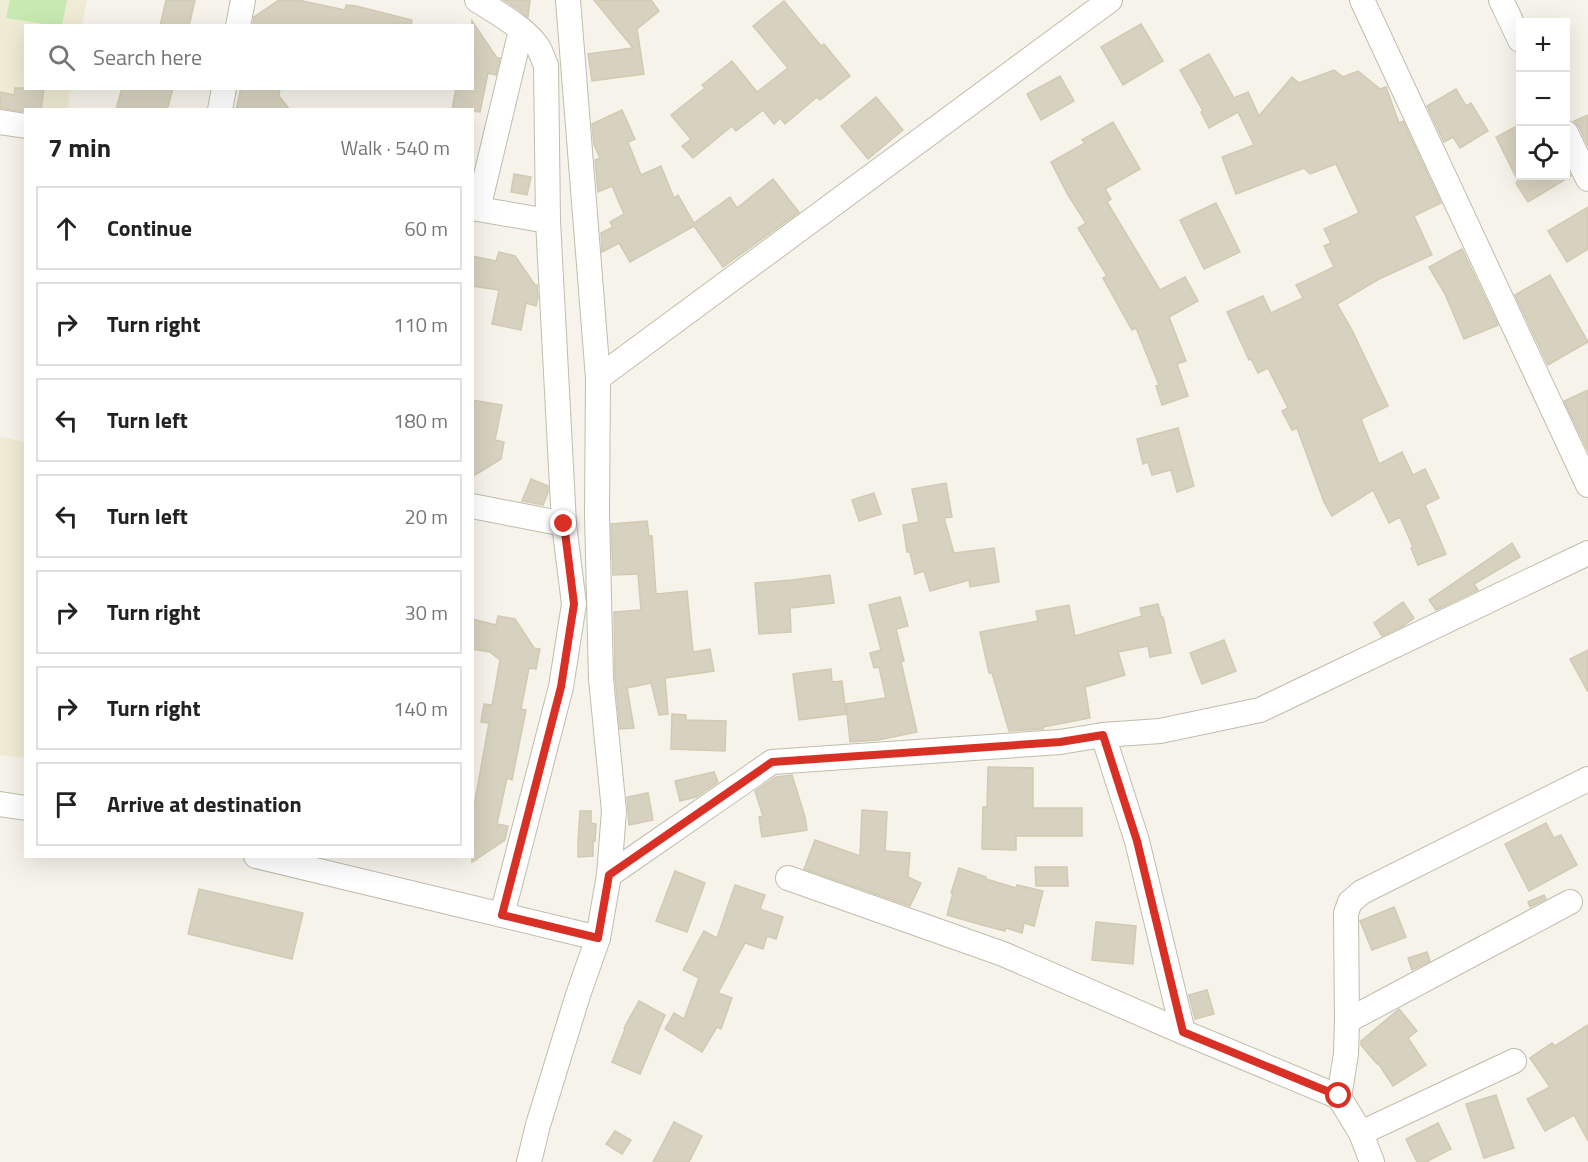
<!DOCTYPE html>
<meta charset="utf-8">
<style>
:root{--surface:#fff;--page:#f2f2f2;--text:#222;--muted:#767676;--line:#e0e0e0}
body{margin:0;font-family:"Titillium Web",sans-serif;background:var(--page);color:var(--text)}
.controls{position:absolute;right:18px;top:18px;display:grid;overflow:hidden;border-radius:0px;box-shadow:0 6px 24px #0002}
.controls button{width:54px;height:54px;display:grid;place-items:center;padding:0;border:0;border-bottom:2px solid var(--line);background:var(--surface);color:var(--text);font:30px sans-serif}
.stop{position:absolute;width:18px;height:18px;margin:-14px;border:4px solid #d93025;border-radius:50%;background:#fff}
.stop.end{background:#d93025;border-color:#fff;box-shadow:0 2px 6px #0008}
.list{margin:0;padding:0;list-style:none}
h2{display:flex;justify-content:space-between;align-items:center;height:78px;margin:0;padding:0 24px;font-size:26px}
h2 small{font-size:20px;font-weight:400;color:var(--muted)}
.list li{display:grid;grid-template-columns:39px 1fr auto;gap:18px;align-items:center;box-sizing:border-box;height:84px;margin:0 12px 12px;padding:0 12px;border:2px solid var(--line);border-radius:0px}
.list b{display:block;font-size:22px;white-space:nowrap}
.list em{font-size:20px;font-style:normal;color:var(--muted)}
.icon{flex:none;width:33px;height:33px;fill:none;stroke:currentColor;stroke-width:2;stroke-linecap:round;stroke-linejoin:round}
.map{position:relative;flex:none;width:1588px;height:1162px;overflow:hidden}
.search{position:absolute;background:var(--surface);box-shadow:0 6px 24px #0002;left:24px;top:24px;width:450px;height:66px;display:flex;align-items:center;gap:15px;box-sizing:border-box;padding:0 21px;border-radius:0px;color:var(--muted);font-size:22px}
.panel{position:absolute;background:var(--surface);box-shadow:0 6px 24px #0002;left:24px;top:108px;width:450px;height:750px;border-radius:0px}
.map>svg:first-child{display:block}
.education{fill:#efebd4}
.green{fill:#c8eab2}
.building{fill:#d7d1bf;stroke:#d2cab2;stroke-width:1.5}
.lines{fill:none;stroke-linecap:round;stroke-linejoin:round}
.street-casing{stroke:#c1bdac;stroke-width:26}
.street{stroke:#fff;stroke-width:24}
.route{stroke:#d93025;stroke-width:8}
</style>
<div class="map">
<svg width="1588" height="1162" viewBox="0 0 1588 1162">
<rect width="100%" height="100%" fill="#f5f3ea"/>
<!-- education -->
<g class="education">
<polygon points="0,0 87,0 82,25 26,26 26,88 71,89 67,109 26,110 25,122 0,117"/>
<polygon points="0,437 25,442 25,758 0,755"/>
</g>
<!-- green -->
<polygon class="green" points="10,0 67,0 62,25 50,25 6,18"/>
<!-- building -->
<g class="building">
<polygon points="166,0 195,0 189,26 160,26"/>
<polygon points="279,0 298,0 345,10 346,5 356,6 412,20 411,26 253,26 254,17"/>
<polygon points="504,0 530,0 528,17 518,9"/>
<polygon points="594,0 651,0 659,11 637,29 644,74 592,81 588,54 633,48"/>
<polygon points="784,1 821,46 824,44 850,76 820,100 817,97 785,124 780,118 774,124 763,110 736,131 732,126 693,158 682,146 691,139 671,115 705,88 702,85 732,61 757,92 788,68 753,26"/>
<polygon points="472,21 497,58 500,58 496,75 488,73 480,112 472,111 472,110 452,110 456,88 472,88"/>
<polygon points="1141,24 1163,61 1123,85 1101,47"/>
<polygon points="1209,54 1234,98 1248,92 1259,116 1292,77 1299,83 1334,70 1343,77 1358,71 1380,89 1386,87 1399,123 1403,121 1441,203 1414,216 1432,255 1379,279 1337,304 1352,330 1388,406 1361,419 1379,464 1402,452 1413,475 1425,469 1439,498 1425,505 1446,554 1418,565 1411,548 1413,547 1400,517 1389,523 1373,490 1332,516 1324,502 1297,428 1292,430 1282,411 1288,408 1268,368 1258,373 1251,359 1249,360 1227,312 1263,296 1271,313 1303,298 1296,285 1334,267 1324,246 1331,243 1324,229 1359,213 1336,164 1310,174 1304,168 1236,194 1222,157 1254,145 1238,112 1209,128 1201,112 1203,111 1180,70"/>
<polygon points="1060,76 1074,101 1041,120 1027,94"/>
<polygon points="15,88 44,88 41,110 26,110 26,112 0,108 0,92 14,95"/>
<polygon points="122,88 173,88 167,110 116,110"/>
<polygon points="241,88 280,88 279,96 290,110 236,110"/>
<polygon points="1456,89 1466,106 1471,103 1488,131 1460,148 1453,137 1444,142 1427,106"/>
<polygon points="876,97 903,130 868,159 841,126"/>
<polygon points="622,110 635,139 628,142 641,175 661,166 674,198 678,195 694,223 730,197 737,208 773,179 799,212 723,267 694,226 630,262 619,243 602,252 601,233 613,227 610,222 624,214 612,186 598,192 595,160 600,158 594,145 592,124"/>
<polygon points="1588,115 1588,146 1579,127 1574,121"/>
<polygon points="1113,122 1140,169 1105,189 1111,199 1107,202 1160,290 1185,277 1198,301 1169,317 1186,361 1177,364 1188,396 1162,405 1156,386 1159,385 1136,328 1132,330 1103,278 1107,276 1078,228 1086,223 1068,195 1051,162 1085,143 1082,140"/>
<polygon points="1521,124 1521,176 1566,176 1566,165 1571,176 1528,202 1516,183 1518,181 1496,137"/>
<polygon points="514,174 531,177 527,195 511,192"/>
<polygon points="1216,203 1240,252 1204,269 1180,220"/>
<polygon points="1588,207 1588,249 1567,262 1548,231"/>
<polygon points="1462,249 1498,325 1464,339 1445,294 1429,267"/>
<polygon points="499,252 515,256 535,285 537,285 538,297 536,306 526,303 521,330 492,324 499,290 472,286 472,256 496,261"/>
<polygon points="1550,275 1588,342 1548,365 1515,295"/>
<polygon points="1588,390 1588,451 1564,401"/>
<polygon points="472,400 502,405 495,440 504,442 501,459 472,477"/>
<polygon points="1178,428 1194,486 1177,492 1171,470 1152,475 1148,462 1143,464 1137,439"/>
<polygon points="531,479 548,486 548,493 543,505 522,501"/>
<polygon points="946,483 952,517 944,518 954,553 994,548 999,582 970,587 969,580 930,591 924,571 915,574 910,552 907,552 903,525 919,522 912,489"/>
<polygon points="874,493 881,514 859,521 852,500"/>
<polygon points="647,521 649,536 652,536 656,594 687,591 693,652 710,649 714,671 665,678 668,714 659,715 651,683 627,688 634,728 620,729 615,678 614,612 641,610 638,574 613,575 611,524"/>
<polygon points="1512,543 1520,557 1474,584 1478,590 1436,610 1429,600 1467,574 1467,575 1467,574"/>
<polygon points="830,575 834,603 790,608 791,632 759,634 755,583 792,580"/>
<polygon points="900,597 908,626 896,629 904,661 901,662 917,732 878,740 850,742 846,704 886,698 879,667 874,668 870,653 881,650 869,605"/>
<polygon points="1403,602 1414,618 1403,626 1382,636 1374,623"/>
<polygon points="1158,604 1161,617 1163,617 1171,653 1150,657 1148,646 1118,652 1125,675 1085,687 1090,718 1043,727 1043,729 1009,731 992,673 989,673 980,632 1038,621 1036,611 1069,605 1075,636 1142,616 1140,608"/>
<polygon points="498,616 515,619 534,648 540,649 536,669 529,668 521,709 526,710 512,780 507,778 497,824 508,826 505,840 472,862 472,817 489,723 481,722 484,704 492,705 500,660 490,652 472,649 472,619 496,625"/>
<polygon points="1224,640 1236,671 1202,684 1190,653"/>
<polygon points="1588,650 1588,692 1570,659"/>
<polygon points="831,669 832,682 842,681 846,714 799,720 793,674"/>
<polygon points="672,714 686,715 686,720 726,721 725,751 671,749"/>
<polygon points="988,767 1033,768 1033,808 1082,808 1082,836 1016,836 1016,850 982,849 983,807 987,807"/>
<polygon points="714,772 718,782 696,797 680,801 675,781"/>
<polygon points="792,775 805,817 807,830 762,837 759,817 763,816 755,791 776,777"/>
<polygon points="648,793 653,820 629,825 627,797"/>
<polygon points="862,810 887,812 885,851 910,853 908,877 921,883 910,906 804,869 815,840 860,856"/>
<polygon points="580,811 591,811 591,823 596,824 595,841 593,841 593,856 578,857 578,842"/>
<polygon points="1546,823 1554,838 1561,835 1577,865 1529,891 1505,844"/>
<polygon points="1035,867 1067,867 1068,886 1036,886"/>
<polygon points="959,868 986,877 986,879 1016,888 1017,885 1043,891 1034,926 1024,923 1022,933 1006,928 1005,931 982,925 947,915 953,893 951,893"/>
<polygon points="675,871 705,883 687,932 656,921"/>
<polygon points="735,885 765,895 760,909 783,917 776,939 767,936 763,949 745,943 718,993 732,998 721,1029 717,1027 702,1052 665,1029 674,1013 684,1019 699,978 683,970 704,931 717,938"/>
<polygon points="199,889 303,913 292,959 188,934"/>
<polygon points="1544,895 1546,899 1530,907 1528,902"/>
<polygon points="1394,907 1406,937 1372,950 1360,921"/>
<polygon points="1096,922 1136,926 1133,964 1092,960"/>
<polygon points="1427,952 1430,961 1412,970 1408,958"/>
<polygon points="1207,990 1214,1014 1195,1019 1189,995"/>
<polygon points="639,1001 665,1015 640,1074 612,1062 625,1029 624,1028"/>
<polygon points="1399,1009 1417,1031 1408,1038 1426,1065 1393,1086 1378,1063 1377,1064 1361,1045 1361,1041"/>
<polygon points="1588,1025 1588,1141 1574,1115 1545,1131 1527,1099 1550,1087 1530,1058 1552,1043 1555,1046"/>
<polygon points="1496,1095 1514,1148 1484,1158 1466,1104"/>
<polygon points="674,1122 702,1136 689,1162 653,1162"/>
<polygon points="1438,1123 1451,1149 1426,1162 1417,1162 1406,1139"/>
<polygon points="615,1131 631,1140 622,1154 606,1144"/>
</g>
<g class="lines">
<defs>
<g id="street">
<path d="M477 0C496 12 525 28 538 47 541 52 543 59 546 65L548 221 564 524 574 604 561 687 502 915"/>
<polyline points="1362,0 1588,485"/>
<polyline points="1501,0 1520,40"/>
<polyline points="238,26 243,0"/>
<polyline points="220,110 224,88"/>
<polyline points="0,122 26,126"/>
<polyline points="1566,133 1588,179"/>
<polyline points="472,208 548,221"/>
<polyline points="478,209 521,30"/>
<polyline points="598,378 1110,0"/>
<polyline points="472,506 564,524"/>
<polyline points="1103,735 1137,841 1183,1032 1339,1097 1361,1133 1372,1162"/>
<polyline points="0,804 26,808"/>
<polyline points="256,856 598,938"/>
<polyline points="609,875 772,762 1060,742 1103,735 1160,731 1260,710 1588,553"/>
<polyline points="788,878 1003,954 1183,1032"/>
<polyline points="1347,1021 1346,913 1350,902 1362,892 1588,779"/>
<polyline points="1339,1097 1346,1054 1347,1021 1570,902"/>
<polyline points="1361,1133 1514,1061"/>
<polyline points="529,1162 538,1125 578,995 598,938 609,875 614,811 601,679 597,514 598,378 568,0"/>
</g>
</defs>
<!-- street casing -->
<use href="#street" class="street-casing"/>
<!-- street -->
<use href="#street" class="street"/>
</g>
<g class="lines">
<!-- route -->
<polyline class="route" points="564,524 574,604 561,687 502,915 598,938 609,875 772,762 1060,742 1103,735 1137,841 1183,1032 1339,1096"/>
</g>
</svg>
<div class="controls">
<button>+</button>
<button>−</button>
<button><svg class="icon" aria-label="locate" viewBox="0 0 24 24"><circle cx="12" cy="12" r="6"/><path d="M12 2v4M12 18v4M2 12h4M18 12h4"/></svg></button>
</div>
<div class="stop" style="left:1339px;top:1096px"></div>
<div class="stop end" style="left:564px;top:524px"></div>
<div class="search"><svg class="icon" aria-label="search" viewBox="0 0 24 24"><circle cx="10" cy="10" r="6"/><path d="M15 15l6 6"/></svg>Search here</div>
<section class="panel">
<h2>7 min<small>Walk · 540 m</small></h2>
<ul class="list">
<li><svg class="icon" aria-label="ahead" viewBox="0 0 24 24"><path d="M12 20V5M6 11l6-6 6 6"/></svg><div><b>Continue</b></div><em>60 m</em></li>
<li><svg class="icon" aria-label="right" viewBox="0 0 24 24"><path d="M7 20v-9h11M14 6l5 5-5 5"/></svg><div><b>Turn right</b></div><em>110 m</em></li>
<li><svg class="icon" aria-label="left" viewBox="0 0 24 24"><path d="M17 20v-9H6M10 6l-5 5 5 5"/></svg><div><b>Turn left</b></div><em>180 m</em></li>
<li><svg class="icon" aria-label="left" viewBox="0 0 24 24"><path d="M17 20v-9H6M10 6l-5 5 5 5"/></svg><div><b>Turn left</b></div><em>20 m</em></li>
<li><svg class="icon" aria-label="right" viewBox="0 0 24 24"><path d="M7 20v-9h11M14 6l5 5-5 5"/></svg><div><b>Turn right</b></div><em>30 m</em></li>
<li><svg class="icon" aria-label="right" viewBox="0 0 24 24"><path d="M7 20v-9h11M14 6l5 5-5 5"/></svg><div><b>Turn right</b></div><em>140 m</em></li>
<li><svg class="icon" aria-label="arrive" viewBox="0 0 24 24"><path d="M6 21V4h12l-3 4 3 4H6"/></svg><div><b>Arrive at destination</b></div></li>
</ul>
</section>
</div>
